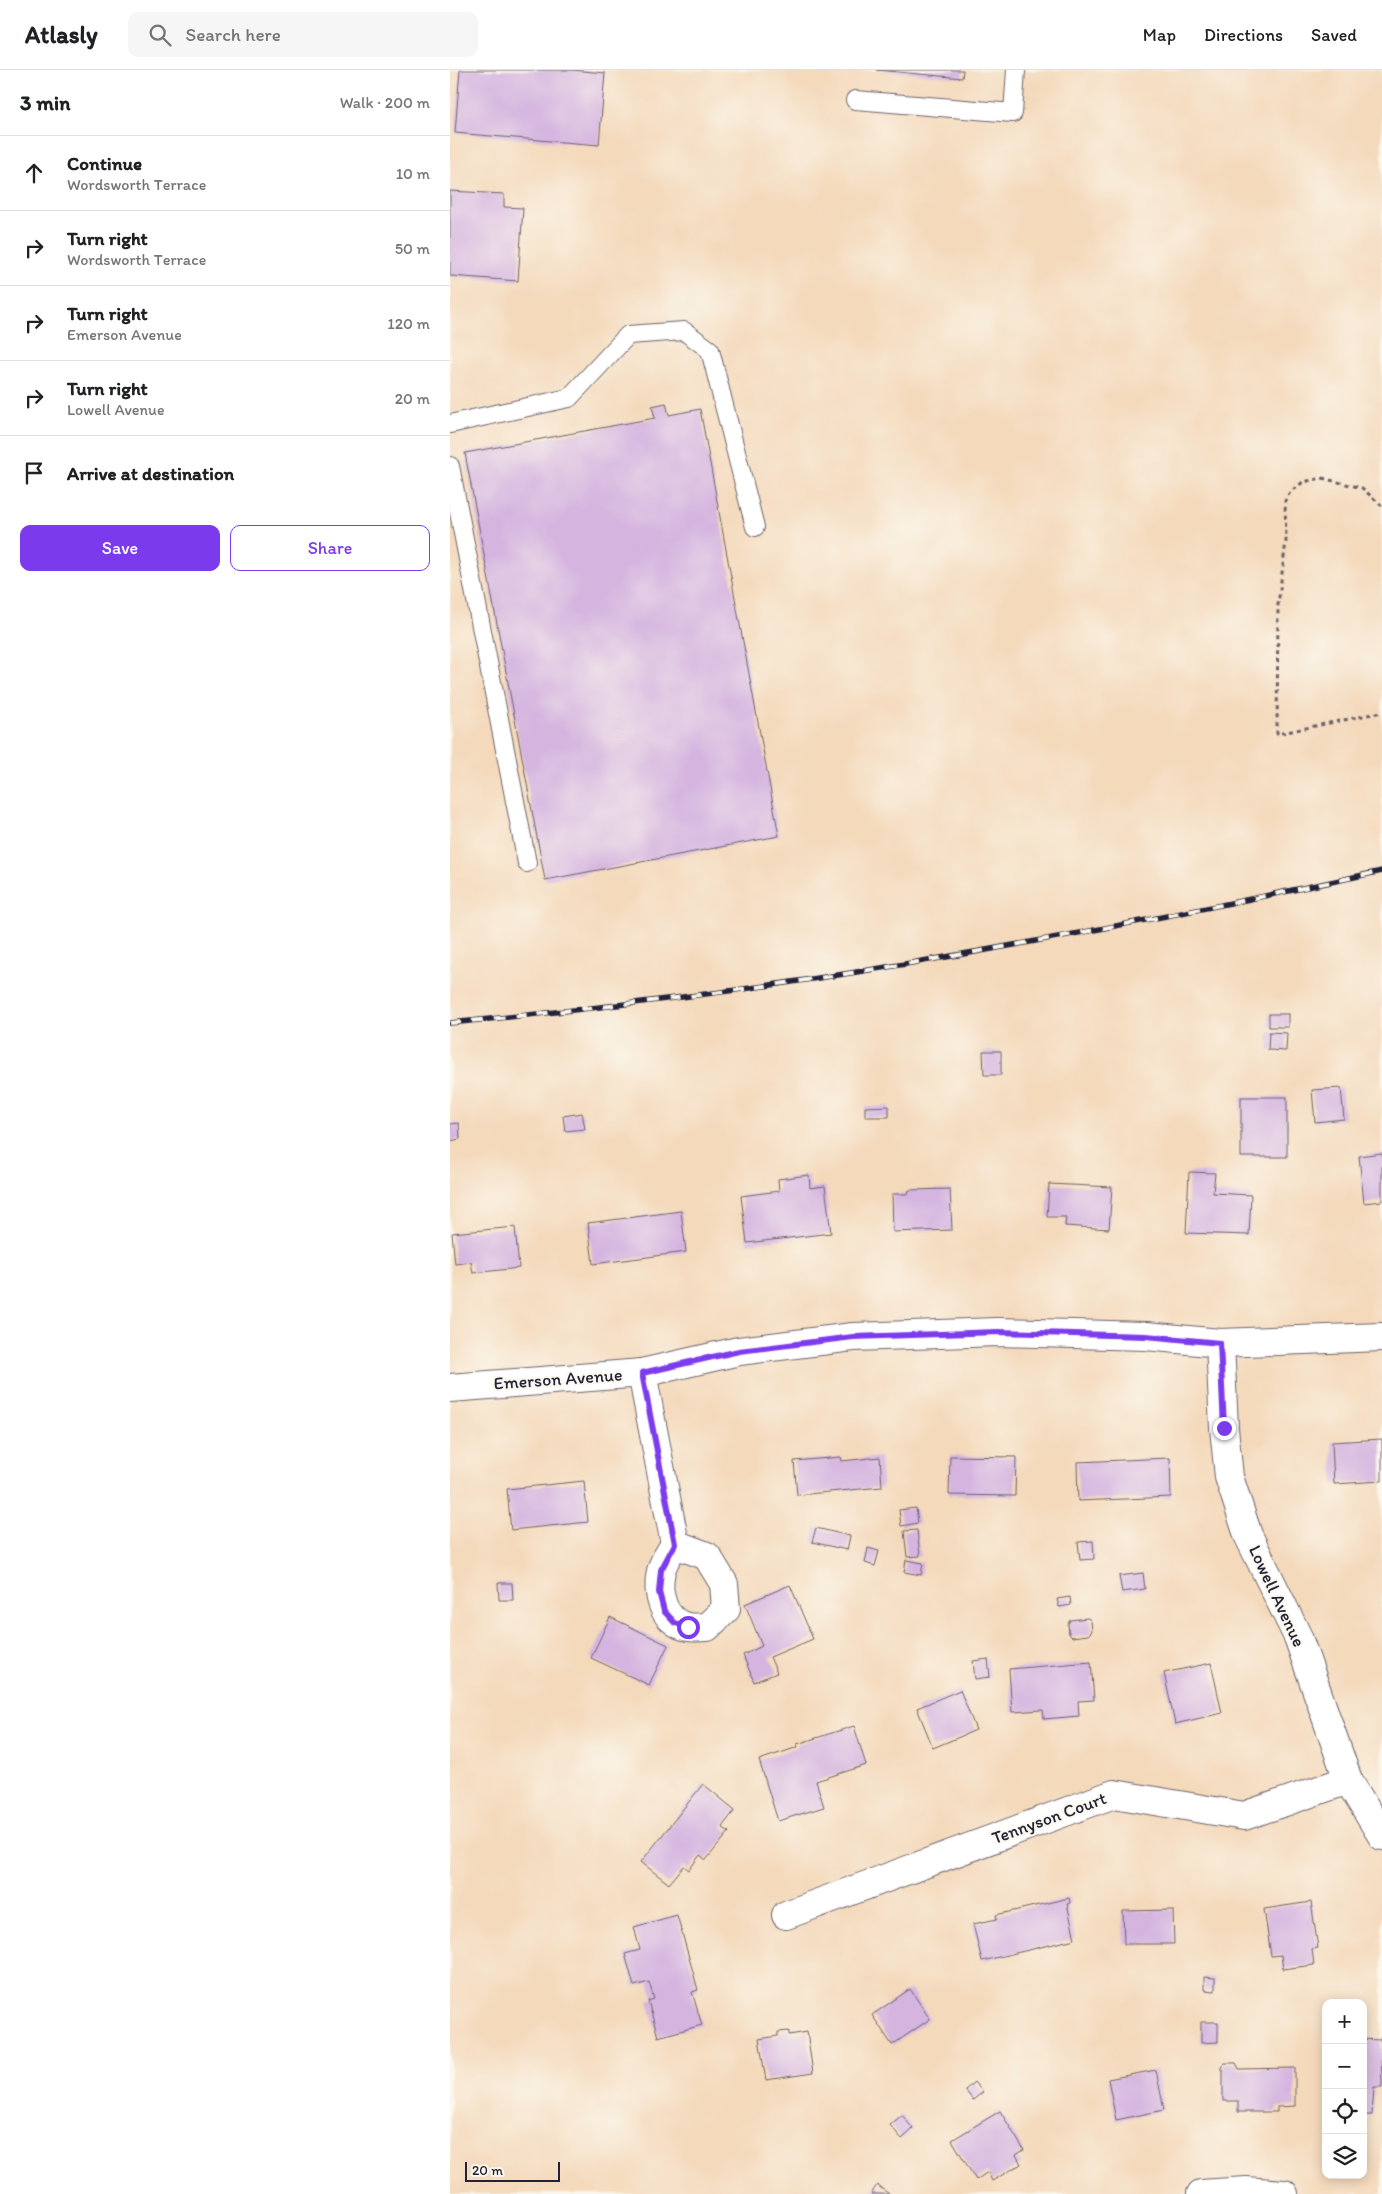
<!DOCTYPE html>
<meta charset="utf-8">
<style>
:root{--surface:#fff;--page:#f6f6f6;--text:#202124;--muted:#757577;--line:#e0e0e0;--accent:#7c3aed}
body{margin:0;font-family:Itim,sans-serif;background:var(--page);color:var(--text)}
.controls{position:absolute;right:15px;bottom:15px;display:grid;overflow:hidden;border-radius:10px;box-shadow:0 2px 12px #0003}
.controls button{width:45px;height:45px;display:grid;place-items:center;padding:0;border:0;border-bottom:1px solid var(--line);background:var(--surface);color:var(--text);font:25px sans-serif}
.scale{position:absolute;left:15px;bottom:12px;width:95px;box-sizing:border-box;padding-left:5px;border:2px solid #22223b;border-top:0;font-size:14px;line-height:18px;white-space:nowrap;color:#22223b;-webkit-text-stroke:4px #fbf7ec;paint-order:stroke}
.stop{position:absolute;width:15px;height:15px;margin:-11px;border:4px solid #7c3aed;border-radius:50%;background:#fff}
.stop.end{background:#7c3aed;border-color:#fff;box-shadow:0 1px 5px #0008}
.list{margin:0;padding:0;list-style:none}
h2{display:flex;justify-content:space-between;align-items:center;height:65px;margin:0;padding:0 20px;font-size:21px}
h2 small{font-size:16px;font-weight:400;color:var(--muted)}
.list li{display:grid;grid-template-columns:32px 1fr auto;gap:15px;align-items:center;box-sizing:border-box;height:75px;padding:0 20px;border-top:1px solid var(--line)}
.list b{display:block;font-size:19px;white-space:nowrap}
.list p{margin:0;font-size:16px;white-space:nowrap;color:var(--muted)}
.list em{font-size:16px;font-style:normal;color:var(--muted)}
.actions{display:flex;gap:10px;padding:15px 20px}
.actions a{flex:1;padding:11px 0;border:1px solid var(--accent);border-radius:10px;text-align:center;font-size:18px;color:var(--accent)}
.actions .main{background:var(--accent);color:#fff}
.icon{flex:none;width:28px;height:28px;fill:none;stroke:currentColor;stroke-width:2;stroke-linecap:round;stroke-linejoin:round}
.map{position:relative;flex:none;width:932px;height:2124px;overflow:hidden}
header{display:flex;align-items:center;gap:30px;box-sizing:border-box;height:70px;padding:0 25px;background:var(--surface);border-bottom:1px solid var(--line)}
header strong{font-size:24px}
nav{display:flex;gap:28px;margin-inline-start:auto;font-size:18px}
.search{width:350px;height:45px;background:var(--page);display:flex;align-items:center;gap:12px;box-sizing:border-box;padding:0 18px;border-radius:10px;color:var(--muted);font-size:19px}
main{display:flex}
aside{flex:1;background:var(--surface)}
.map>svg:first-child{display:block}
.building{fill:#d5b5e0}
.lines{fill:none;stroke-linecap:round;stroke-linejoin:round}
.service-casing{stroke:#6c6268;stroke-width:20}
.minor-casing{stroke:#6c6268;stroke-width:30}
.path{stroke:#6c6268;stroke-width:3;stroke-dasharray:4 4;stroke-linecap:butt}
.service{stroke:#fff;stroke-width:18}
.minor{stroke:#fff;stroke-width:28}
.rail-casing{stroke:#22223b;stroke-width:5.5}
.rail{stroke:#fbf7ec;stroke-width:4;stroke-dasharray:11;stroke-linecap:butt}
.route{stroke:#7c3aed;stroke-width:6}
.labels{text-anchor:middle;stroke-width:4;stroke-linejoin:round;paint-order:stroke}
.street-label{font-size:18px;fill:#22223b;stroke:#fbf7ec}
</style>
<header>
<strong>Atlasly</strong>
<div class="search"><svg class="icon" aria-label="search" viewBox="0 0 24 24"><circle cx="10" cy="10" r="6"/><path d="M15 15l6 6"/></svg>Search here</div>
<nav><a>Map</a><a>Directions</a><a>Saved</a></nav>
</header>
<main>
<aside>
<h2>3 min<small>Walk · 200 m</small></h2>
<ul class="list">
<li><svg class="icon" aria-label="ahead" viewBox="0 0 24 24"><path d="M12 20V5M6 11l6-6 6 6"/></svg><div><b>Continue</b><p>Wordsworth Terrace</p></div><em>10 m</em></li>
<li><svg class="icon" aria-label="right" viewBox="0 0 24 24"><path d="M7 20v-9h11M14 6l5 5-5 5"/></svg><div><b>Turn right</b><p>Wordsworth Terrace</p></div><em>50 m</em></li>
<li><svg class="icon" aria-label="right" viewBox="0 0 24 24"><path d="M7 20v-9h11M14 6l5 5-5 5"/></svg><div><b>Turn right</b><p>Emerson Avenue</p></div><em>120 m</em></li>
<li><svg class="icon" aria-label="right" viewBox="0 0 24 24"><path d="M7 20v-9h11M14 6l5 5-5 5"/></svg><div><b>Turn right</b><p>Lowell Avenue</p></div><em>20 m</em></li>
<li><svg class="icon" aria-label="arrive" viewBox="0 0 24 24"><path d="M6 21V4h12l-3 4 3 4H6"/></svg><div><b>Arrive at destination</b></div></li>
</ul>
<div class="actions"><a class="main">Save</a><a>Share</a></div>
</aside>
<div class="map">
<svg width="932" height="2124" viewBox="0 0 932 2124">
<rect width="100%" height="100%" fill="#fbf7ec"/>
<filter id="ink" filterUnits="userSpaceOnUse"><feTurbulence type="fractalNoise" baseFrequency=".02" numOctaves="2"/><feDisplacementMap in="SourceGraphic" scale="10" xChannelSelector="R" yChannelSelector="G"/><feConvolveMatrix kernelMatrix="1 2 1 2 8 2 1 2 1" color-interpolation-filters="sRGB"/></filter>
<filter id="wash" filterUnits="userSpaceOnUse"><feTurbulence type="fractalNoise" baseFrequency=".0096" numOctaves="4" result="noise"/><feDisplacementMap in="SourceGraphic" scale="20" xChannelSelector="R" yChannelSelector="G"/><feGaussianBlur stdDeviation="1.12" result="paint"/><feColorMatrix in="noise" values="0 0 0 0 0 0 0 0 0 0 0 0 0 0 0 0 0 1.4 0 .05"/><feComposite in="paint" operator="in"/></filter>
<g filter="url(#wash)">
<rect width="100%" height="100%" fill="#f4d9bb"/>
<g id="blocks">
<!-- building -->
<g class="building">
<polygon points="10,0 122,0 155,3 149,75 5,63"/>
<polygon points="426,0 513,0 512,8"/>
<polygon points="0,121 54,124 54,137 73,138 68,211 0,206"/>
<polygon points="216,333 219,345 250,339 329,766 95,810 15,383 205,348 202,336"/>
<rect x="819" y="944" width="19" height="13"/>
<polygon points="819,962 837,963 836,981 818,980"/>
<polygon points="533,981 551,981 551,1005 534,1005"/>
<polygon points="891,1018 894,1049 865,1052 862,1020"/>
<rect x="791" y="1027" width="46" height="60"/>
<polygon points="439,1036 439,1047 415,1047 415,1037"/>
<polygon points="132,1043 135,1059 115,1061 113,1046"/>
<polygon points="9,1053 10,1069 0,1071 0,1054"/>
<polygon points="932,1083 932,1131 914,1133 909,1086"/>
<polygon points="739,1102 765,1103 763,1123 801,1125 799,1165 736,1163"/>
<polygon points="359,1105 360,1118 375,1116 381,1163 297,1173 291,1126 329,1121 328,1109"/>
<polygon points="599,1114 662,1117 659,1159 615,1156 616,1147 597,1147"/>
<polygon points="500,1119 502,1160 443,1162 442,1124 458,1124 459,1120"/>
<polygon points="231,1141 236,1182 143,1194 138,1153"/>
<polygon points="65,1157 69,1198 23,1203 21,1192 5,1194 2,1163"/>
<polygon points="932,1369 932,1411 884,1414 882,1372"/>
<polygon points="500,1386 566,1387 565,1426 499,1425"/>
<polygon points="391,1387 392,1391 430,1387 432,1417 347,1425 344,1391"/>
<polygon points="720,1388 721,1427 628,1431 627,1392"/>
<polygon points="134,1411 138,1452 61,1460 57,1419"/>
<polygon points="466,1438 468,1453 451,1456 449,1440"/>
<polygon points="366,1458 400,1466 397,1480 362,1472"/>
<polygon points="467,1460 470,1486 457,1487 454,1461"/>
<polygon points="643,1471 644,1489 630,1490 628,1472"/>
<polygon points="418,1478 429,1481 425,1496 415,1493"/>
<polygon points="456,1490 473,1493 471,1505 454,1502"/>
<polygon points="693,1503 695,1519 672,1522 669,1506"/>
<polygon points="48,1513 62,1513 63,1530 49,1530"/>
<polygon points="340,1515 363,1569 320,1587 327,1603 304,1612 293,1585 312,1576 295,1534"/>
<polygon points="620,1527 621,1535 609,1537 607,1529"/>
<polygon points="160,1547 218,1575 199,1615 141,1588"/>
<polygon points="638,1548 641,1551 642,1561 638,1565 622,1567 619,1564 618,1554 620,1550"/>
<polygon points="538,1589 540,1607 525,1609 523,1591"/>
<polygon points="641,1592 644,1630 628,1631 629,1646 594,1649 593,1640 562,1642 559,1599"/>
<polygon points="761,1593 772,1643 725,1654 714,1603"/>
<polygon points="510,1620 526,1660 483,1678 467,1638"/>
<polygon points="404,1656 416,1695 366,1711 374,1737 328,1751 309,1690 348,1677 347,1674"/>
<polygon points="253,1714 285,1740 272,1757 279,1762 256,1790 250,1785 239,1800 234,1796 219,1814 191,1792"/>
<polygon points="619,1828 620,1833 617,1834 625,1869 532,1891 523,1854 547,1849 546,1845"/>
<polygon points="861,1832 868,1878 862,1879 864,1895 833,1899 831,1885 821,1886 814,1839"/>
<polygon points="723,1840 724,1874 674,1874 673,1841"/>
<polygon points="227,1845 248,1920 242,1922 252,1955 208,1967 198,1931 204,1929 199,1912 184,1916 175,1884 190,1880 184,1857"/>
<polygon points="754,1907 765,1908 765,1921 754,1920"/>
<polygon points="460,1919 480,1949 442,1975 422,1945"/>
<polygon points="751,1952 768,1952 768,1972 751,1973"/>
<polygon points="339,1961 339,1965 357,1962 363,2003 316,2010 309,1969 328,1966 328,1962"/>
<polygon points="931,1967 932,2017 924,2017 922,2045 913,2045 913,1969 930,1970"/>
<polygon points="775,1993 786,1993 789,1999 845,1998 845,2036 827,2037 827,2042 788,2042 788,2031 773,2031 773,2000 771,2000 771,1997"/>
<polygon points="706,2000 714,2040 666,2050 658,2009"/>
<polygon points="524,2012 533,2022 523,2030 515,2020"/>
<polygon points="550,2041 574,2080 566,2085 571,2094 542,2111 538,2102 526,2110 502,2070"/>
<polygon points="452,2045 463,2059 452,2069 440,2055"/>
<polygon points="427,2115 439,2124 421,2124"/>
</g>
</g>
</g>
<g filter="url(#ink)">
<use href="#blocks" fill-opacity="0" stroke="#6c6268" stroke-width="1"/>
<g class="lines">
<defs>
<g id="service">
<polyline points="405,30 563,43 566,0"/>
<polyline points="0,354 119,328 178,265 234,261 260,280 305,457"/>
<polyline points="0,396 77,793"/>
</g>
<g id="minor">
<polyline points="770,1273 774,1358 779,1407 798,1465 848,1567 898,1710 932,1766"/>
<polyline points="192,1303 225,1474"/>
<polyline points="0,1318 192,1303 289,1281 403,1267 548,1262 696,1266 770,1273 932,1267"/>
<path d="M225 1474 257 1486 274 1514 276 1539 257 1557C251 1557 244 1558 238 1557 213 1553 206 1523 211 1501 213 1492 220 1482 225 1474Z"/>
<polyline points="336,1845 664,1724 794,1746 898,1710"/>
<polyline points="751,2124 796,2121 834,2124"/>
</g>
</defs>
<!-- service casing -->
<use href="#service" class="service-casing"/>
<!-- minor casing -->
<use href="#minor" class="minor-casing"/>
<!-- path -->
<polyline class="path" points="932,436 912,418 872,408 853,412 840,422 835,431 836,471 828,535 827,664 932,642"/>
<!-- service -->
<use href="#service" class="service"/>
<!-- minor -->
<use href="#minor" class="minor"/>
<defs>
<path id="rail" d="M0 953C140 939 280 923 419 900 591 872 762 838 932 801"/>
</defs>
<!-- rail casing -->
<use href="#rail" class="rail-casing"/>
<!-- rail -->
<use href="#rail" class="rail"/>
</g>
</g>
<g class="lines" filter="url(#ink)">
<!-- route -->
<polyline class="route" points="238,1557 225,1553 214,1541 209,1522 211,1500 225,1474 192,1303 289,1281 403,1267 548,1262 696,1266 770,1273 774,1358"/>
</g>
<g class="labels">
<!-- street labels -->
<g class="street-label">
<text transform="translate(108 1309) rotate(-4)" y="6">Emerson Avenue</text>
<text transform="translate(827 1526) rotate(65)" y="6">Lowell Avenue</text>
<text transform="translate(599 1748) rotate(-20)" y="6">Tennyson Court</text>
</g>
</g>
</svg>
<div class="controls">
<button>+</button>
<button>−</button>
<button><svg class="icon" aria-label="locate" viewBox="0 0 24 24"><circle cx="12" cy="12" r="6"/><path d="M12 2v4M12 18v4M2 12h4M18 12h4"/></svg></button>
<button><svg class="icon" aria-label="layers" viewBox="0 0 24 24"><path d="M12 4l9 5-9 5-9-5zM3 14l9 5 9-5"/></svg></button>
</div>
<div class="scale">20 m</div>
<div class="stop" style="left:238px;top:1557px"></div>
<div class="stop end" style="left:774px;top:1358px"></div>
</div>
</main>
